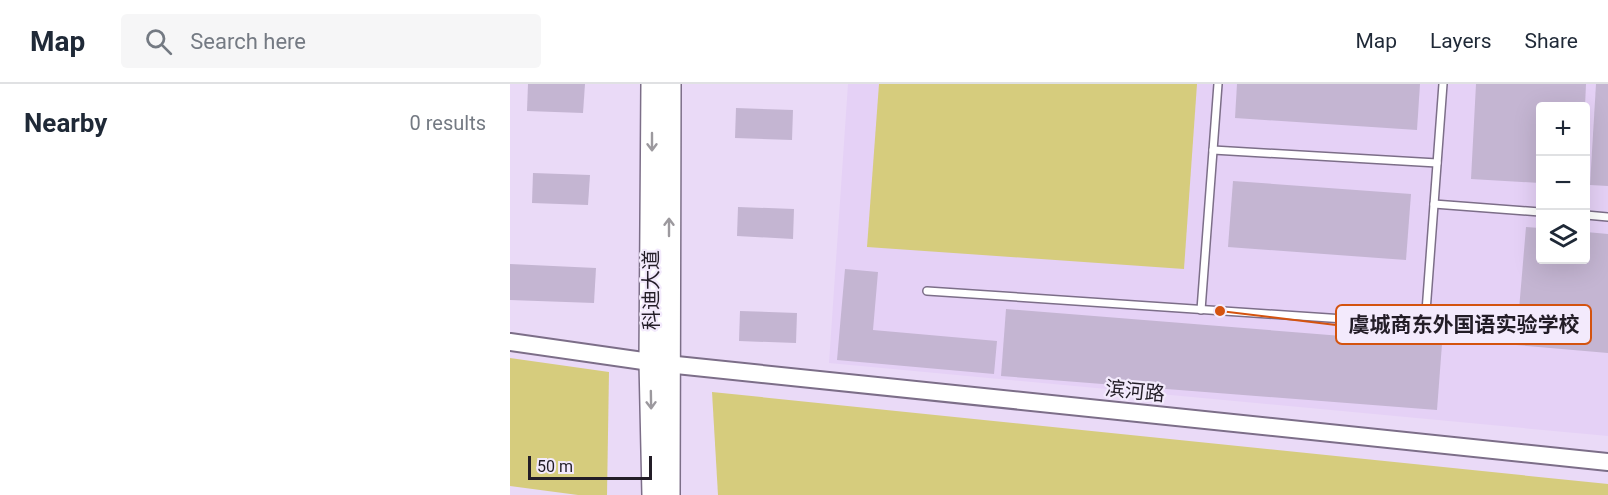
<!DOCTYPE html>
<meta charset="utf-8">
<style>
:root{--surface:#fff;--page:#f6f6f7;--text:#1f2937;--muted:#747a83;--line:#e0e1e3}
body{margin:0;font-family:Roboto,"Noto Sans SC",sans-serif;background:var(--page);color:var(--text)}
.controls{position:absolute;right:18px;top:18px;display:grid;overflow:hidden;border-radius:6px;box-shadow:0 6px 24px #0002}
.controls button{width:54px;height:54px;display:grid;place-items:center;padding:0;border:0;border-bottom:2px solid var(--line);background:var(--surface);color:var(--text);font:30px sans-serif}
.scale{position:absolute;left:18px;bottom:15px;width:124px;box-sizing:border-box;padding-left:6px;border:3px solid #231d27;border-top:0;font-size:16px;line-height:21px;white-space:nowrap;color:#231d27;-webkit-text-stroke:4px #f3eafc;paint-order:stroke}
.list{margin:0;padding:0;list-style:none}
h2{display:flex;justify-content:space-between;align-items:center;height:78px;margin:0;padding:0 24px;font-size:26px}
h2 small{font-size:20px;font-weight:400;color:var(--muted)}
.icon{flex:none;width:33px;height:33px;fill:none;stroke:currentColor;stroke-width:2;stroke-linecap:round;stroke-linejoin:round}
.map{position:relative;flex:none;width:1098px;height:411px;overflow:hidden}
header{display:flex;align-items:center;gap:36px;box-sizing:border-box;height:84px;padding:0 30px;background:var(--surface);border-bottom:2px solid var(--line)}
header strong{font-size:28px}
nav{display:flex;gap:33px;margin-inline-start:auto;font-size:21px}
.search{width:420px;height:54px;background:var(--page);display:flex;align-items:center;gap:15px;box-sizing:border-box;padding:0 21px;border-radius:6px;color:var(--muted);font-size:22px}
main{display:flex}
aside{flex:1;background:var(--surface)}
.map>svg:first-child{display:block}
.built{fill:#e5d1f6;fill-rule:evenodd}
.green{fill:#d6cc7d}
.building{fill:#c4b5d2}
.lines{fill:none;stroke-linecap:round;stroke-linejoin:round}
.service-casing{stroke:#7c6e88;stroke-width:10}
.tertiary-casing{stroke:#7c6e88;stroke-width:20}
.primary-casing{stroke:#7c6e88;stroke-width:24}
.service{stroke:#fff;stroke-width:7}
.tertiary{stroke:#fff;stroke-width:16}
.primary{stroke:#fff;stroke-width:21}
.oneway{stroke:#9c999e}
.labels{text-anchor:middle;stroke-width:4.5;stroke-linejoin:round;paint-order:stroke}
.street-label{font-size:20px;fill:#231d27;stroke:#f3eafc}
.leader{fill:none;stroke:#d4530f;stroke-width:2}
.callout-dot{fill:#d4530f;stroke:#f3eafc;stroke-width:2}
.callout{fill:#f3eafc;stroke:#d4530f;stroke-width:2}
.callout-label{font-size:21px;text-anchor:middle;font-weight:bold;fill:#231d27}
</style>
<header>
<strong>Map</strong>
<div class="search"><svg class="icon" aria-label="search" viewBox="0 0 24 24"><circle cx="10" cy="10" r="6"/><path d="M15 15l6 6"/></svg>Search here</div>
<nav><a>Map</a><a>Layers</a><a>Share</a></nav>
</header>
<main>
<aside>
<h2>Nearby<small>0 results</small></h2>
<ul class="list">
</ul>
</aside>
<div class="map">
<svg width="1098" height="411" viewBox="0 0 1098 411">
<rect width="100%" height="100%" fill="#eadaf7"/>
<!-- built -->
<path class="built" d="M338 0H1098V352L319 279ZM1030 22H1076V176H1030Z"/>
<!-- green -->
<g class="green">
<polygon points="369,0 687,0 674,185 357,163"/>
<polygon points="0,274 99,288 97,411 68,411 0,402"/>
<polygon points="202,308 1098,400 1098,411 208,411"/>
</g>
<!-- building -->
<g class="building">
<polygon points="18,0 75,0 73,29 17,27"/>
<polygon points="727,0 910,0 907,46 725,34"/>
<polygon points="966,0 1076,0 1075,22 1030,22 1030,99 961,95"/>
<polygon points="1086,0 1098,0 1098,102 1080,101"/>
<polygon points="226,24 283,26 282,56 225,54"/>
<polygon points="23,89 80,91 78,121 22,119"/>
<polygon points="723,97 901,110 896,176 718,163"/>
<polygon points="228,123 284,125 283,155 227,152"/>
<polygon points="1016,143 1030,144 1030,176 1076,176 1076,148 1098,150 1098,269 1006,261"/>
<polygon points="0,180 86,184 84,219 0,216"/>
<polygon points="335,185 368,188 363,246 487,257 484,290 327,276"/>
<polygon points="496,225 932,260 927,326 491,292"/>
<polygon points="230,227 287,229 286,259 229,257"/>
</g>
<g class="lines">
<defs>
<g id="service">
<polyline points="703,66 927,79"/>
<polyline points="924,120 1030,128"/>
<polyline points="1076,131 1098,133"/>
<polyline points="417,207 938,242"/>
<polyline points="691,226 708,0"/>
<polyline points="915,241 933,0"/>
</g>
<polyline id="tertiary" points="0,258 147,279 1098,378"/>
<g id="primary">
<polyline points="142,0 140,278 143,411"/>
<polyline points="159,411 160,0"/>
</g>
</defs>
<!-- service casing -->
<use href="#service" class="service-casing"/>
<!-- tertiary casing -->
<use href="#tertiary" class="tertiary-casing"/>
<!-- primary casing -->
<use href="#primary" class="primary-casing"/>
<!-- service -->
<use href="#service" class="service"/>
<!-- tertiary -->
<use href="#tertiary" class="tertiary"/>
<!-- primary -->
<use href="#primary" class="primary"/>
</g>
<!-- one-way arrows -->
<defs><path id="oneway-shaft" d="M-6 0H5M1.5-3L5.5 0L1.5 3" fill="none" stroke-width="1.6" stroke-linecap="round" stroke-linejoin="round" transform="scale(1.5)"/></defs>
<g class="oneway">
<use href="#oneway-shaft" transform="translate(142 58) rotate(90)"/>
<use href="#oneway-shaft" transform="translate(159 143) rotate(-90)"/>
<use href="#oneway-shaft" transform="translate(141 316) rotate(89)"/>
</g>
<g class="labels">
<!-- street labels -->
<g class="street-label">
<text transform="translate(141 206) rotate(-90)" y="7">科迪大道</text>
<text transform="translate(625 307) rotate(6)" y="7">滨河路</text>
</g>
</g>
<!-- callouts -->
<path class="leader" d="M710 227L826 241"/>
<circle class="callout-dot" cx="710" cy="227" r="6"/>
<rect class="callout" x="826" y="221" width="255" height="39" rx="6"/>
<g class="callout-label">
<text x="954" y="248">虞城商东外国语实验学校</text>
</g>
</svg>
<div class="controls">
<button>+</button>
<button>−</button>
<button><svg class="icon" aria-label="layers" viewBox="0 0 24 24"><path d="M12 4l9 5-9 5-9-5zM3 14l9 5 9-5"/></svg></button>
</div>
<div class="scale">50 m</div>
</div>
</main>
